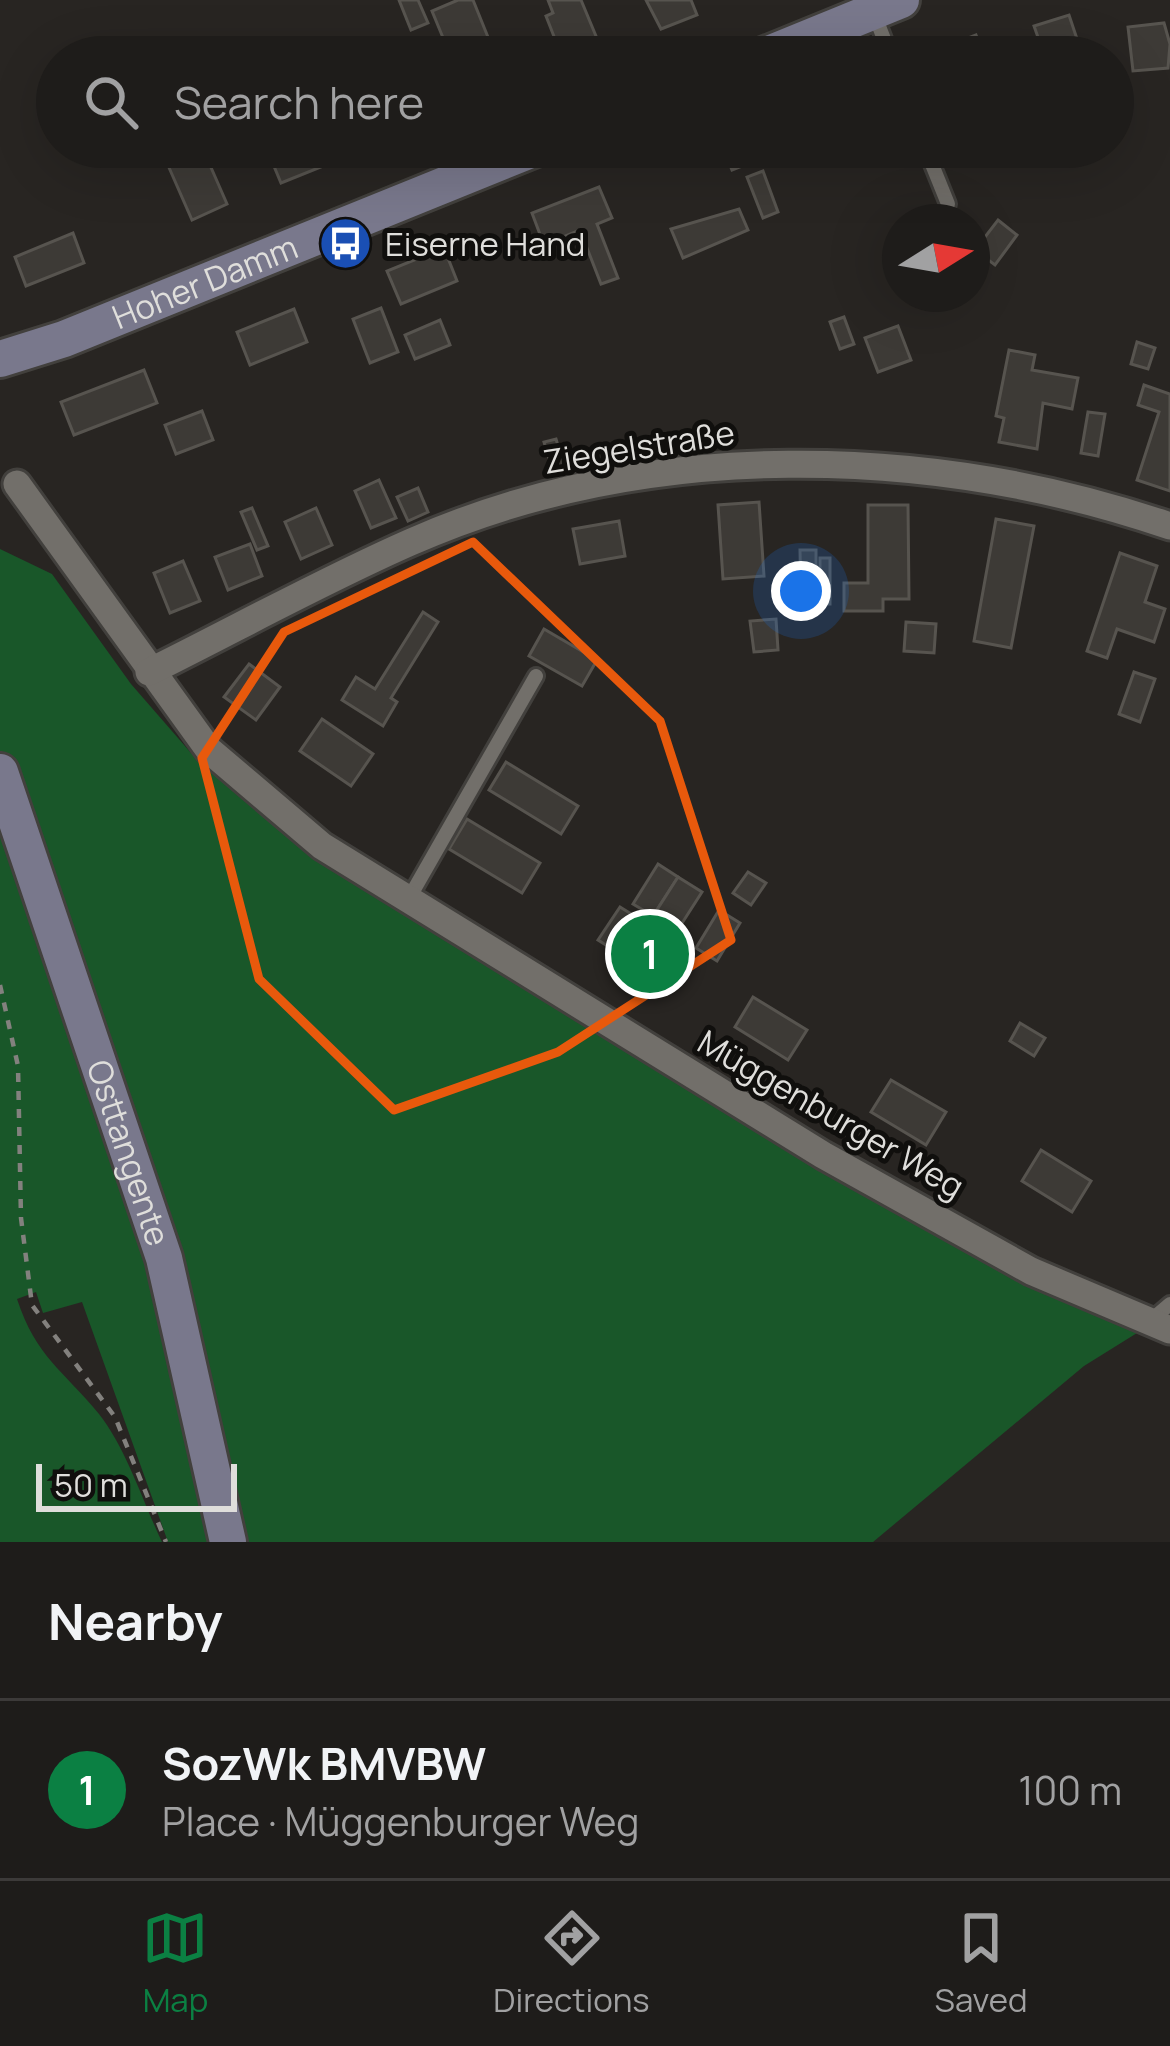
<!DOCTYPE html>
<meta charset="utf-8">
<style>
:root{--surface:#1e1c1a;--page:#262523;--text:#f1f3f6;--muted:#a1a1a2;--line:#3c3a39;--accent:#0b8043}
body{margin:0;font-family:Manrope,sans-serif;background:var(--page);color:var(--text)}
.compass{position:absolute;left:882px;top:204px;width:108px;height:108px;border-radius:50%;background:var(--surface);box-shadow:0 12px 48px #0002;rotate:79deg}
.scale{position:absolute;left:36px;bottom:30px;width:201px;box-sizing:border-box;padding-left:12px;border:6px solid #dfdedb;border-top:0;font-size:33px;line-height:42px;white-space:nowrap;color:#dfdedb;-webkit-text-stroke:9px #100f0d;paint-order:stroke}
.you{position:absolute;left:801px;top:591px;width:42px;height:42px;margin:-30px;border:9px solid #fff;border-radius:50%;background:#1a73e8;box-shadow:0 0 0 18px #1a73e833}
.badge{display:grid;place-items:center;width:78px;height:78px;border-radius:50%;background:var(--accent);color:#fff;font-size:39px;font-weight:700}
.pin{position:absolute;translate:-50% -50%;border:6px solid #fff;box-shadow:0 3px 12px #0006}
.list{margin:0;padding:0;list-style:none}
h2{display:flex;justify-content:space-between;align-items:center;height:156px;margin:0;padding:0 48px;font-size:51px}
h2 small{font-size:39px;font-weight:400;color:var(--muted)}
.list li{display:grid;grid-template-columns:78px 1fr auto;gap:36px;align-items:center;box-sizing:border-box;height:180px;padding:0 48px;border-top:3px solid var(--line)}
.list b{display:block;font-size:45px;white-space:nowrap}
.list p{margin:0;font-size:39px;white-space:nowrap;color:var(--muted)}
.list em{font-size:39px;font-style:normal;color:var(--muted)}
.icon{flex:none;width:66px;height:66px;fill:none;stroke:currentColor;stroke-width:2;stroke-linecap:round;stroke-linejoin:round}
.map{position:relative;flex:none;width:1170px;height:1542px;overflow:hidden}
.search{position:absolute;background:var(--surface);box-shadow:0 12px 48px #0002;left:36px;right:36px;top:36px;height:132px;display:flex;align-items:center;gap:30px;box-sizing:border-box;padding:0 42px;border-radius:66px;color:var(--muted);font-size:45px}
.sheet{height:336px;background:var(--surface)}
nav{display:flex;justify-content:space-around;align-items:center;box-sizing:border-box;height:168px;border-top:3px solid var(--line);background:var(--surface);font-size:33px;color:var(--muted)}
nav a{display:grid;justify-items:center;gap:6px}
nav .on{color:var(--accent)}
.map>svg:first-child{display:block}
.green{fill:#195729}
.building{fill:#3d3a36;stroke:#57544f;stroke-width:3}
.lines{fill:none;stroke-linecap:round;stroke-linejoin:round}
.lane-casing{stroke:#42403d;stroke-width:20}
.street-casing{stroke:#42403d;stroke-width:33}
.secondary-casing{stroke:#42403d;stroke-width:42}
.path{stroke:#83817e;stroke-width:4.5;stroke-dasharray:9 9;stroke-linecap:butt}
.lane{stroke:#726f6a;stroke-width:14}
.street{stroke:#726f6a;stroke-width:27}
.secondary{stroke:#79788c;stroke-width:36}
.marked{fill:none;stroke:#e8590c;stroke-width:9;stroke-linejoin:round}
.labels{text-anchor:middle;stroke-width:10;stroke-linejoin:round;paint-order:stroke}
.poi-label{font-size:33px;fill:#dfdedb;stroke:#100f0d;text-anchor:start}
.street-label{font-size:33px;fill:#dfdedb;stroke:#100f0d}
</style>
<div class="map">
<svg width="1170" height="1542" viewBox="0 0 1170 1542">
<rect width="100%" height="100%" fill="#282522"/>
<!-- green -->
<path class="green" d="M0 549 52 574 131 684 198 761 316 857 814 1166 1025 1281 1137 1333 1084 1366 873 1542H168L82 1302 43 1313 36 1292 17 1299C36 1357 63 1370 99 1414 126 1448 143 1502 162 1542H0Z"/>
<!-- building -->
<g class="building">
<polygon points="399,0 418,0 428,23 411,30"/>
<polygon points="458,0 473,0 496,57 451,57 432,11"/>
<polygon points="548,0 581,0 603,53 562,57 546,16 553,13"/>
<polygon points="646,0 691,0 697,15 661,29"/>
<polygon points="1069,15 1083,57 1045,57 1034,26"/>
<polygon points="1164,23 1170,44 1168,68 1133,71 1128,27"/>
<polygon points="976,35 985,57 919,57"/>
<polygon points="160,147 202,147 227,204 192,220"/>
<polygon points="266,147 313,147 321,167 281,183"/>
<polygon points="723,147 784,147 785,149 732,170"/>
<polygon points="763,171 778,212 763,218 747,177"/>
<polygon points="599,187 612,218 597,224 618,278 601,284 580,230 544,245 532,213"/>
<polygon points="739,209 748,230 683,258 671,229"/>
<polygon points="998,220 1017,235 995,265 975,250"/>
<polygon points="73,233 84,263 26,286 15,257"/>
<polygon points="444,248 457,281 401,304 387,271"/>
<polygon points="381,308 398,352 370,363 353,319"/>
<polygon points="294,309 307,342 250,365 237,332"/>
<polygon points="844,317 854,344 840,349 830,322"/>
<polygon points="440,320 450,345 415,359 405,335"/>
<polygon points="898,326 911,360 878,372 865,338"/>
<polygon points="1137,342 1155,348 1148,369 1131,364"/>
<polygon points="1009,350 1035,355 1032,370 1078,378 1072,409 1043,403 1037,449 999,442 1004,418 996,416"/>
<polygon points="144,370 157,403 74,435 61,402"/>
<polygon points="1144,385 1170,394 1170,491 1137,480 1159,412 1138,405"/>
<polygon points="202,411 213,440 176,454 165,425"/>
<polygon points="1088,412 1105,414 1098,456 1081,453"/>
<polygon points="556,439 566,472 554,475 544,442"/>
<polygon points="379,480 396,518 371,528 355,491"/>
<polygon points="418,488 428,512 408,521 397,497"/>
<polygon points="759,502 764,576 723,579 718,505"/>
<polygon points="868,505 908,505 909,599 883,599 883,611 844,611 844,583 868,583"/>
<polygon points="252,508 268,546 257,550 241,512"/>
<polygon points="316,508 332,545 301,559 285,522"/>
<polygon points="996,519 1034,526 1011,648 974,641"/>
<polygon points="619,521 625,556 580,564 573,529"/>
<polygon points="250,544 262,576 228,590 215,557"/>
<polygon points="800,550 816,550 816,602 801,602"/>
<polygon points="1120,553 1157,566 1145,602 1165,609 1154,642 1117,629 1107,658 1087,651"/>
<rect x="820" y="558" width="10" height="46"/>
<polygon points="183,561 200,601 170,613 154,573"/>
<polygon points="423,612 438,622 391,698 397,702 383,726 342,700 356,677 375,689"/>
<polygon points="776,619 778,650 754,652 750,621"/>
<polygon points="906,622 936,624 934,653 904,651"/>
<polygon points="544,629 597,660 582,686 529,656"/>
<polygon points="249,664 280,687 256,720 224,697"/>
<polygon points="1134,672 1155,679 1140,722 1119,714"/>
<polygon points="322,719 373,754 351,786 300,751"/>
<polygon points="506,762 578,806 561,834 489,790"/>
<polygon points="467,819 540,863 522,893 449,849"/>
<polygon points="658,864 678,877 653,916 633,904"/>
<polygon points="748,872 766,883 751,905 733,893"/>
<polygon points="678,877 702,892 677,931 653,916"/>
<polygon points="620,907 649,925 622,967 611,960 617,952 598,940"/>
<polygon points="719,910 740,923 717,961 696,948"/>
<polygon points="649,925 676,945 654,976 637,964 631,973 622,967"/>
<polygon points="753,997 807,1030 788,1060 735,1027"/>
<polygon points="1020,1023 1045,1038 1034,1056 1010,1041"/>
<polygon points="891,1080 946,1112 926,1145 871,1112"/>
<polygon points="1041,1150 1091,1181 1072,1212 1022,1181"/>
</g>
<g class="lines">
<defs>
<g id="lane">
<polyline points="873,11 891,57"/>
<polyline points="925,147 948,204"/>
<polyline points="408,900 536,676"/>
<polyline points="1150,1321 1170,1304"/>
</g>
<g id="street">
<polyline points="17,484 209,750 322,846 823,1155 1031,1271 1170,1330"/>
<path d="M149 672C236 629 322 581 411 542 647 438 929 444 1170 526"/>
</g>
<g id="secondary">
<polyline points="761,57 901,0"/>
<path id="s1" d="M0 359 64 339 538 147"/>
<path id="s2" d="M0 772 164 1258 228 1542"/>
</g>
</defs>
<!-- lane casing -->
<use href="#lane" class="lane-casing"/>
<!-- street casing -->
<use href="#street" class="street-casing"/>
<!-- secondary casing -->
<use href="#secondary" class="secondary-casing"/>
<!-- path -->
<polyline class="path" points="0,985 18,1066 21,1218 32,1305 115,1417 166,1542"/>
<!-- lane -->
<use href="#lane" class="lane"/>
<!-- street -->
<use href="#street" class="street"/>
<!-- secondary -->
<use href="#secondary" class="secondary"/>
</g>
<!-- marked area -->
<path class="marked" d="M473 542 660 721 731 940 558 1052 394 1110 259 979 202 758 284 632Z"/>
<!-- icons -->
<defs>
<symbol id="bus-disc" viewBox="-11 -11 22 22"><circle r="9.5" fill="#1a4fb4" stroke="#100f0d"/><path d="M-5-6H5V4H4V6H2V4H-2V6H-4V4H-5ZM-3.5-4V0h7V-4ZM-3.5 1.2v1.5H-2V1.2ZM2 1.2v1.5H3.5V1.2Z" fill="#fff"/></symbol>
</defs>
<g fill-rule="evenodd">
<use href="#bus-disc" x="316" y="214" width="59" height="59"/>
</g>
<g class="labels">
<!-- poi labels -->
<g class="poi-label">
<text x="385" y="256">Eiserne Hand</text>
</g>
<!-- street labels -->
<g class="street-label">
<text dy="12" stroke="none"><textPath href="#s1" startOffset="219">Hoher Damm</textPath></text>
<text transform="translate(639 447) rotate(-9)" y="12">Ziegelstraße</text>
<text transform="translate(831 1114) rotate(30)" y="12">Müggenburger Weg</text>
<text dy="12" stroke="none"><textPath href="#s2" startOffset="402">Osttangente</textPath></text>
</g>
</g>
</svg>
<svg class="compass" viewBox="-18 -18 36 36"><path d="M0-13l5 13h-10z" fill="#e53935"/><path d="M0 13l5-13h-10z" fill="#a1a1a2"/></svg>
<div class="scale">50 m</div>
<div class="you"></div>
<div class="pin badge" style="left:650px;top:954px">1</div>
<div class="search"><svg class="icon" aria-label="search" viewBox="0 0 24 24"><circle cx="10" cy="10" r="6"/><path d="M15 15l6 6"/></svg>Search here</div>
</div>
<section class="sheet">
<h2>Nearby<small></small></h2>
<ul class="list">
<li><span class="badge">1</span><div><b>SozWk BMVBW</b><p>Place · Müggenburger Weg</p></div><em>100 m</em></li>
</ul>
</section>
<nav>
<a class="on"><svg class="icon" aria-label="map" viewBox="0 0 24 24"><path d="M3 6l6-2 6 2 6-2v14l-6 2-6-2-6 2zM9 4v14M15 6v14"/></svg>Map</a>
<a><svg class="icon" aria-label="directions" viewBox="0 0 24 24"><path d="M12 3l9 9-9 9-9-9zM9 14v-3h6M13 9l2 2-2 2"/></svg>Directions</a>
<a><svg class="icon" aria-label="saved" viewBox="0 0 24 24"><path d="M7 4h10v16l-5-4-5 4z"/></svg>Saved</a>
</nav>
